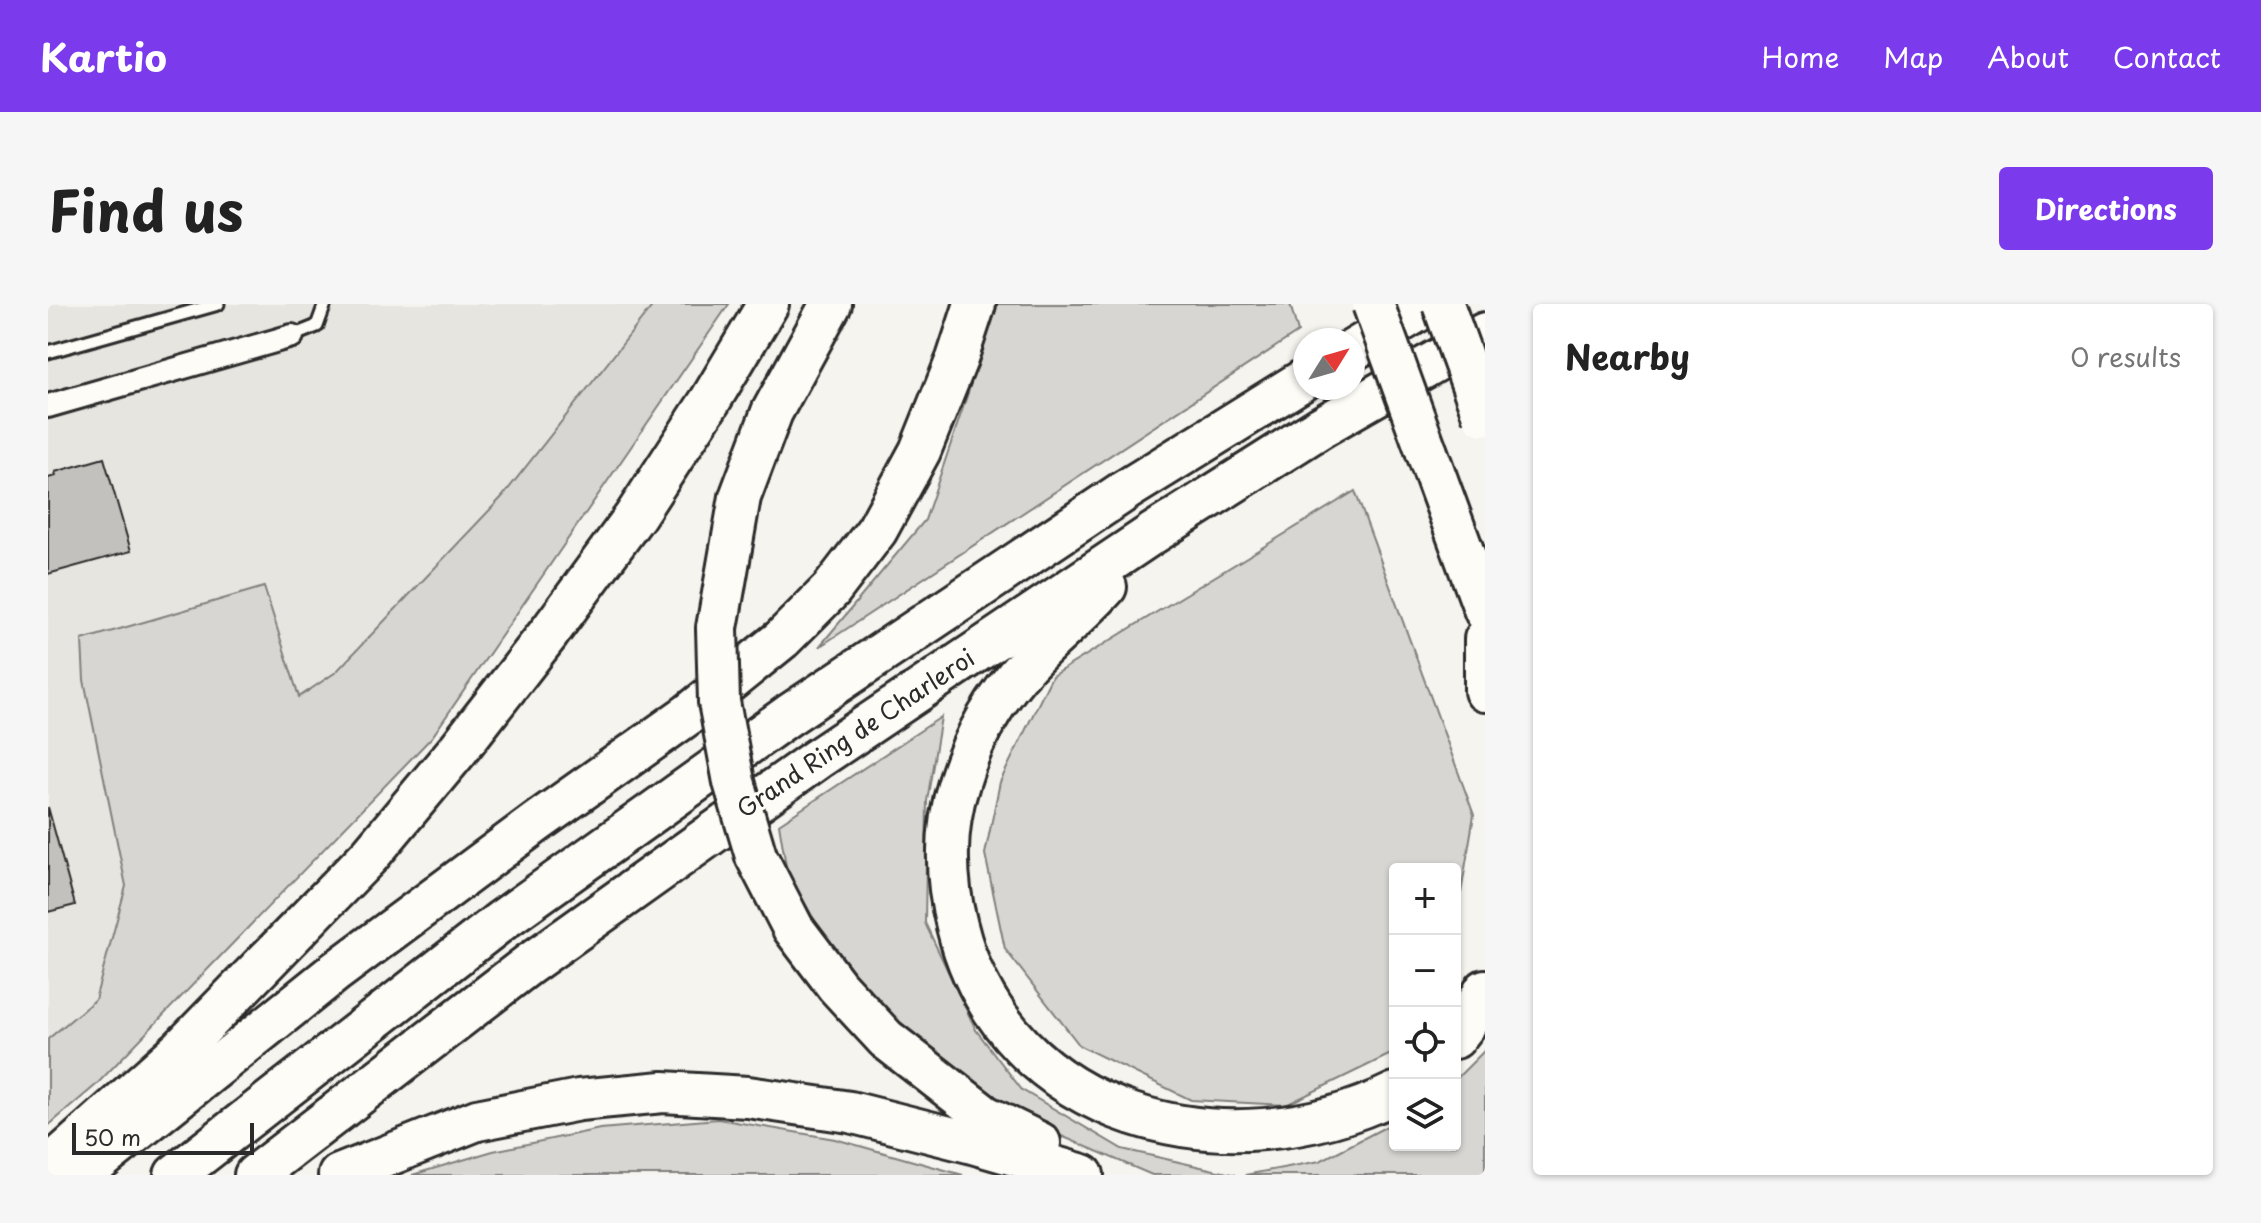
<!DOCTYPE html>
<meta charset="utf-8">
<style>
:root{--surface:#fff;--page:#f6f6f6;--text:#222;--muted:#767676;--line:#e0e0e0;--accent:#7c3aed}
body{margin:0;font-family:"Playpen Sans",sans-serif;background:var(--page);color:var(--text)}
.controls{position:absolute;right:24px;bottom:24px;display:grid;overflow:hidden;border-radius:8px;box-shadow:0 2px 6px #0004}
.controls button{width:72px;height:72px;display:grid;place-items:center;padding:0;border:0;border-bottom:2px solid var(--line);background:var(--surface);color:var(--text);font:40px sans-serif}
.compass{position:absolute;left:1245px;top:24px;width:72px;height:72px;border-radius:50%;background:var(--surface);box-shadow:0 2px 6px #0004;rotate:53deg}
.scale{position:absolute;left:24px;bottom:20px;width:182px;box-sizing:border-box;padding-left:8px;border:4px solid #2b2b2b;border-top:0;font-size:22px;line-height:28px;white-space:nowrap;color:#2b2b2b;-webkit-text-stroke:6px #fdfcf7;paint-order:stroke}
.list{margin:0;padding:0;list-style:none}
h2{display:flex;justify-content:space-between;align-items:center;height:104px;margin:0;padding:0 32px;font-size:34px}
h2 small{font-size:26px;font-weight:400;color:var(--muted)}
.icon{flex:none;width:44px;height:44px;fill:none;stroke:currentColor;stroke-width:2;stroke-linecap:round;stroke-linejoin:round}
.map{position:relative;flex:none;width:1437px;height:871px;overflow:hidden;border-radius:8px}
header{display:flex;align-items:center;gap:48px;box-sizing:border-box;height:112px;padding:0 40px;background:var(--accent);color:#fff}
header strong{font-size:38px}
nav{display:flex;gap:44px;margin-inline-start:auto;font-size:28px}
.intro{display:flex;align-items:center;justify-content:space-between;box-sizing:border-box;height:192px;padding:0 48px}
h1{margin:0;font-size:56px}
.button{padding:20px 36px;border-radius:8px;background:var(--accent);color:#fff;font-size:28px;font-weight:700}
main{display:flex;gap:48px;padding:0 48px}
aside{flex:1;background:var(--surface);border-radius:8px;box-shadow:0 2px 6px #0004}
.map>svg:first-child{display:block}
.built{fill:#e6e5e0}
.green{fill:#d7d6d2;stroke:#81807e;stroke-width:2}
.building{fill:#c2c1be;stroke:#2b2b2b;stroke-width:2}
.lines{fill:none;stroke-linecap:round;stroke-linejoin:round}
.service-casing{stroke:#2b2b2b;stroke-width:17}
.minor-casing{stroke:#2b2b2b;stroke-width:28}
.motorway-casing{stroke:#2b2b2b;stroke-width:46}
.service{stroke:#fdfcf7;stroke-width:11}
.minor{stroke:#fdfcf7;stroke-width:22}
.motorway{stroke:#fdfcf7;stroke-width:40}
.motorway-bridge-casing{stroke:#2b2b2b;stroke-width:46;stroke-linecap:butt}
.motorway-bridge{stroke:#fdfcf7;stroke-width:40}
.labels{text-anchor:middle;stroke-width:6;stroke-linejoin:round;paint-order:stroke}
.street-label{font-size:24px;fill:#2b2b2b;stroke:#fdfcf7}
</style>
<header>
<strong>Kartio</strong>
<nav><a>Home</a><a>Map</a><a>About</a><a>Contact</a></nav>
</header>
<div class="intro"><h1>Find us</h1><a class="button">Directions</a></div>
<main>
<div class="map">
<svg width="1437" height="871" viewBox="0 0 1437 871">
<rect width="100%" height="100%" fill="#f5f4ef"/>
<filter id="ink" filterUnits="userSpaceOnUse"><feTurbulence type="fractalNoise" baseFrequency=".0125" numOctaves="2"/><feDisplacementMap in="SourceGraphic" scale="16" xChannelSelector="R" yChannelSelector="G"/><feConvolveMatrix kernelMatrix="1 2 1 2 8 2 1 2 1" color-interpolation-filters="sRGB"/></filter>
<g filter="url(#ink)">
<!-- built -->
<polygon class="built" points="0,0 606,0 454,193 288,368 250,393 36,376 78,582 47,696 0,735"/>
<!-- green -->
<g class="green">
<polygon points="606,0 681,0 384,433 48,781 0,822 0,735 47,696 78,582 36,376 34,336 216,283 251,393 288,368 454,193"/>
<polygon points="947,0 1242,0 1250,28 771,343 877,216 919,92"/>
<polygon points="1307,187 1426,511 1407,625 1407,565 1347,565 1347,748 1238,801 1143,796 1032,742 957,645 937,550 952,478 1004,372"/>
<polygon points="893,413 879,497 877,619 928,726 974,786 1074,845 1188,871 1104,871 953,806 839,719 775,631 739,568 731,520"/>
<polygon points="1437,746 1437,871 1197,871 1272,857 1347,818 1347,841 1407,841 1407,776"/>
<polygon points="670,815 787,835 915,871 364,871 445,847 552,825"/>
</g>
<!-- building -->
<g class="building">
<polygon points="56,154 83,247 0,270 0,174 8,172 7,168"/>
<polygon points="0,503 27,601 0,608"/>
</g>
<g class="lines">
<defs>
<g id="service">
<polyline points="244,32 269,22 277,0"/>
<polyline points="0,48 170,0"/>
</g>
<polyline id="minor" points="0,102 244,32"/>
<g id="motorway">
<polyline points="1305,46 1382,0"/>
<polyline points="1378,146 1437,307"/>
<path d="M1058 283C1034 310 1004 333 980 359 948 393 924 435 911 479 896 525 897 576 909 622 957 818 1181 871 1347 789"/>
<polyline points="669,324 692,193 724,108 783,0"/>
<polyline points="1437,335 1437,387"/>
<polyline points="708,552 745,624 789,682 838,735 937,812 992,839"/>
<polyline points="1407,734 1417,721 1437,686"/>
<polyline points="0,864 132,746 322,551 409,447 501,329 587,212 662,97 720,0"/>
<polyline points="34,871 287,668 489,518 641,410 734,335 783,286 829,226 872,147 909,55 927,0"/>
<polyline points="127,871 453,617 741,411 1078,186 1257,75"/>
<polyline points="207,871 480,661 769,455 1104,230 1273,123 1437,29"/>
<polyline points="291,871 429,816 531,796 615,788 700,793 802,808 921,838 1035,871"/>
</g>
</defs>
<!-- service casing -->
<use href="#service" class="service-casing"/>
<!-- minor casing -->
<use href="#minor" class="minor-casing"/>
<!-- motorway casing -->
<use href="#motorway" class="motorway-casing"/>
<!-- service -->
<use href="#service" class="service"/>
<!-- minor -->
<use href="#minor" class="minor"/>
<!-- motorway -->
<use href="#motorway" class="motorway"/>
<defs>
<g id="motorway-bridge">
<polyline points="1325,0 1378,146"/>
<polyline points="1395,0 1435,111"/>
<polyline points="669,324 671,398 686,478 708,552"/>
</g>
</defs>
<!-- motorway-bridge casing -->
<use href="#motorway-bridge" class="motorway-bridge-casing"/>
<!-- motorway-bridge -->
<use href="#motorway-bridge" class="motorway-bridge"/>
</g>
</g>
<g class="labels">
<!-- street labels -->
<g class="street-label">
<text transform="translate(808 430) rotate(-34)" y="8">Grand Ring de Charleroi</text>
</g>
</g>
</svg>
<div class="controls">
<button>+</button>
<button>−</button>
<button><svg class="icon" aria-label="locate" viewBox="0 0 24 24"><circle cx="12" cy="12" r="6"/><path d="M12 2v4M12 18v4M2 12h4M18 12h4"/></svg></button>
<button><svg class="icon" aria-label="layers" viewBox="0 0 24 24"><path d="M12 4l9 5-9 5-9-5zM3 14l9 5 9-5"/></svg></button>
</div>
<svg class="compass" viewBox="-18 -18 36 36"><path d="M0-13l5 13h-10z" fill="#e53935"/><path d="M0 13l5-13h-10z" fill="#767676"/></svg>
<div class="scale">50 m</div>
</div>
<aside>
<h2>Nearby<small>0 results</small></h2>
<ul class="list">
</ul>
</aside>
</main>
